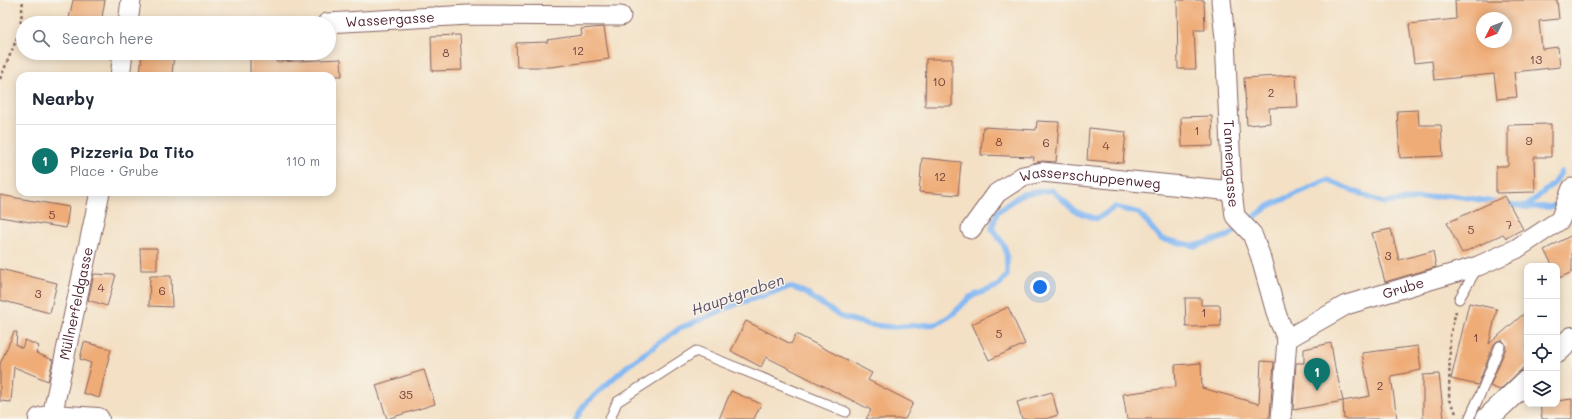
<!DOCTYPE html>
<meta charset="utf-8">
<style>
:root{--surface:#fff;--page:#f6f6f7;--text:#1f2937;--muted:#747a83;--line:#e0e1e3;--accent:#0f766e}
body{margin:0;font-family:Mali,sans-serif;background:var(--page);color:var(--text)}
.controls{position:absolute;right:12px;bottom:12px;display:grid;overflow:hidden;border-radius:8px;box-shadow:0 2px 10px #0003}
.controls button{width:36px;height:36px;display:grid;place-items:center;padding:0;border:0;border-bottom:1px solid var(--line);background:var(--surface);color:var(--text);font:20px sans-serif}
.compass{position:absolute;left:1476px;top:12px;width:36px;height:36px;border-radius:50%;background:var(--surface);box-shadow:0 2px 10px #0003;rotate:228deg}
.you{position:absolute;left:1040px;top:287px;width:14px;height:14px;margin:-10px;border:3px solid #fff;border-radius:50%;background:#1a73e8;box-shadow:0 0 0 6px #1a73e833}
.badge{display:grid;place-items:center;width:26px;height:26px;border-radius:50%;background:var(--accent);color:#fff;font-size:13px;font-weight:700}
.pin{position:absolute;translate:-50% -33px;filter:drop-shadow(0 1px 2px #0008)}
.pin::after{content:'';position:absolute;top:21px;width:14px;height:12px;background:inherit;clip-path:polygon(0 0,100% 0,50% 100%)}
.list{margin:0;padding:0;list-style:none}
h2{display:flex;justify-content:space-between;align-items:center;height:52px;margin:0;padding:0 16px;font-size:17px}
h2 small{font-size:13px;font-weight:400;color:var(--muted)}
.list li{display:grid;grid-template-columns:26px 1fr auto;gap:12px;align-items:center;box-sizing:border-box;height:72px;padding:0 16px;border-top:1px solid var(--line)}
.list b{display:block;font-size:15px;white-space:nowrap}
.list p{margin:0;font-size:13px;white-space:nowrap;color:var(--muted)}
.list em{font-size:13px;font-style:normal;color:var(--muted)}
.icon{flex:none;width:22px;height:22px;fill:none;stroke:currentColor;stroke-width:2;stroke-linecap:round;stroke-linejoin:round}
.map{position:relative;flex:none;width:1572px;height:419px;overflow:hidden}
.search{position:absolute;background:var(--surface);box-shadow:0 2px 10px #0003;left:16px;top:16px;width:320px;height:44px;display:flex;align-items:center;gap:10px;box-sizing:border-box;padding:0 14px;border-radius:22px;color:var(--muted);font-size:15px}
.panel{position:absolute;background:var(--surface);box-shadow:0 2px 10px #0003;left:16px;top:72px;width:320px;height:124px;border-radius:12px}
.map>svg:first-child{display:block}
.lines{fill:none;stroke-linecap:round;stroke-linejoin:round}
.stream{stroke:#85b9f3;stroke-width:5.5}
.building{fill:#efac77;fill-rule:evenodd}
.lane-casing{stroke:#856361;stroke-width:11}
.street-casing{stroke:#856361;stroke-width:21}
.secondary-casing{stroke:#856361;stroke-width:24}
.path{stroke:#856361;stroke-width:2.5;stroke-dasharray:3 3;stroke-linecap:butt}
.lane{stroke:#fff;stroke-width:9}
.street{stroke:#fff;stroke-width:19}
.secondary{stroke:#fff;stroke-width:22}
.labels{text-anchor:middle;stroke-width:3;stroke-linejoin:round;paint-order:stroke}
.number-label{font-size:12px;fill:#73423e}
.street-label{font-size:14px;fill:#4a1f2b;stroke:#f7f3e8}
.water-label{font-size:15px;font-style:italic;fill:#5c4d67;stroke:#f7f3e8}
</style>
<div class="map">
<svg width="1572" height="419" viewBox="0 0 1572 419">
<rect width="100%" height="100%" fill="#f7f3e8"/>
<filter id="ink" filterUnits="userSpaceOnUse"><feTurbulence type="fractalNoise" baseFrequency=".025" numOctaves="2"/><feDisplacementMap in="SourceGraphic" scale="8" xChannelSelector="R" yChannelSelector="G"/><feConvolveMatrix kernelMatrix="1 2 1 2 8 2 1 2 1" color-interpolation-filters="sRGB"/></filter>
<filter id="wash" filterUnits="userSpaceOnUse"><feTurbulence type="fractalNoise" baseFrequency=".012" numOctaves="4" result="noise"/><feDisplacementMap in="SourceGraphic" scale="16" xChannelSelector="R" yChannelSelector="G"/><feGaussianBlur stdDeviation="0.9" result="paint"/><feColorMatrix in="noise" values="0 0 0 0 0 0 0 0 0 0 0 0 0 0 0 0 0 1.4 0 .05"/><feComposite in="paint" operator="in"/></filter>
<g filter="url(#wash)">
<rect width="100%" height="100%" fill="#f3e0c5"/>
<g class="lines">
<!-- stream -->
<g class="stream">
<polyline points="1526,207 1554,183 1561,172"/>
<path d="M576 419 585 404 626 367 680 328 737 304 790 287 804 292 841 317 870 325 892 327 937 324 953 314 970 297 998 286 1007 275C1007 250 1008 248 992 229L997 212 1022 194 1052 190 1075 211 1097 219 1115 207 1139 213 1161 239 1195 246 1228 236 1269 206 1327 180 1383 203 1449 195 1526 207H1550L1562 203"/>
</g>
</g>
<g id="blocks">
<!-- building -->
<g class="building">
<polygon points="73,0 105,0 101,23 68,23"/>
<polygon points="1177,0 1204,0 1205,30 1194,30 1196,69 1178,69"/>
<path d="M1455 0H1557L1559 19 1539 21 1542 49 1558 47 1560 67 1514 72 1517 97 1497 99 1494 74 1434 80 1432 61 1414 63 1409 24 1456 19ZM1482 18H1506V42H1482Z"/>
<polygon points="604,27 609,59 551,67 517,67 516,43 548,42 547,40 582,35 581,29"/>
<polygon points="460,35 462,70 432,71 431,36"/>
<polygon points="142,53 174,53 172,76 140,76"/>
<polygon points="250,53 276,53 276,62 341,59 342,76 250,75"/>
<polygon points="926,59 952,59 952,106 925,106"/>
<polygon points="1296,75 1298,107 1269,108 1270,123 1247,125 1244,78"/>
<polygon points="1418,110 1419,125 1441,125 1443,156 1400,158 1397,111"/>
<polygon points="1212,116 1213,146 1182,147 1181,117"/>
<polygon points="1037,121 1059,122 1056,162 1043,161 1033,163 1034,157 981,155 983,127 1036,130"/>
<polygon points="1551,124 1551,157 1534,157 1535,192 1496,193 1496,166 1508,166 1508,125"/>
<polygon points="1089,128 1126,132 1123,163 1087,160"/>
<polygon points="922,158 961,162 958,195 919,192"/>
<polygon points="0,195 69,207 66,228 0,217"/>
<polygon points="1505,196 1523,229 1506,238 1503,234 1462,253 1447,223"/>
<polygon points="1391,229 1399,260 1433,251 1436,267 1385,282 1372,233"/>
<polygon points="1572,235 1572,272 1559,278 1557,266 1553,266 1544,250"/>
<polygon points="140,248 157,248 157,270 141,270"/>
<polygon points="0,269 57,283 50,313 0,300"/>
<polygon points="94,274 116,275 107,306 88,300"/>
<polygon points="150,276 171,276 172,307 149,306"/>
<polygon points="1185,298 1201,298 1201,305 1220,305 1221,326 1186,327"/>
<polygon points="1469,303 1497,309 1489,344 1527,311 1527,364 1500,390 1490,386 1506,348 1505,343 1502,340 1497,341 1494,344 1478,385 1451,379"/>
<polygon points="1008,307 1025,344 989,360 972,324"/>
<polygon points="746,321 791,344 796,334 872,373 868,380 913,403 905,419 866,419 871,410 796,372 766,357 761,367 731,351"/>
<polygon points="14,332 17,332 16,345 22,348 25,340 39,346 36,353 53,360 48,381 14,367 11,402 0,401 0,364"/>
<polygon points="84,342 111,349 99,398 83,393 91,363 80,359"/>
<polygon points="1331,343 1336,374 1337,374 1343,401 1293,410 1296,363 1304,363 1304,349"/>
<polygon points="1418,346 1421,370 1391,376 1397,419 1344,419 1343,401 1370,396 1362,353"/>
<polygon points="1261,361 1274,362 1270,415 1268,419 1127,419 1123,394 1176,387 1175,365 1201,363 1202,388 1259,404"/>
<polygon points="424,370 435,404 387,419 376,385"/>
<polygon points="1439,374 1444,419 1423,419 1423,375"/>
<polygon points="731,391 761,404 754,419 719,419"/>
<polygon points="1052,392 1058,415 1045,419 1022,419 1017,402"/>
<polygon points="1572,399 1572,419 1542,419 1540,404 1557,404 1557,401"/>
</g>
</g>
</g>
<g filter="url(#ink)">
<use href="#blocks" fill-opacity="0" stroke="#856361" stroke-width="1"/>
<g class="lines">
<defs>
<g id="lane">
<polyline points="1459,299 1478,267"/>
<polyline points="610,419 617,402 696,351 846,412"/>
<polyline points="1469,419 1483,388 1500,346"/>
</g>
<g id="street">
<path id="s1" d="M1221 0 1225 39 1232 191 1235 216 1252 234 1260 255 1277 316 1287 339"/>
<polyline points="128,23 131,0"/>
<path id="s2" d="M327 23 469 15 621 16"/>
<polyline points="120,76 123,53"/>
<path id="s3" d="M971 229 997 193 1023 176 1042 172 1232 191"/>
<path id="s4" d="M52 416 100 192"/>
<path id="s5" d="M1281 419 1287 339 1346 305 1478 266 1516 249 1560 220 1572 188"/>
</g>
<g id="secondary">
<polyline points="1557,352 1572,338"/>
<polyline points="40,419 52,416 98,419"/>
<polyline points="1487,419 1527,381"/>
</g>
</defs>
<!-- lane casing -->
<use href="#lane" class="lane-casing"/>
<!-- street casing -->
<use href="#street" class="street-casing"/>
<!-- secondary casing -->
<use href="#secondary" class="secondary-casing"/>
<!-- path -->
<g class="path">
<polyline points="0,79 20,31 23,0"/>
<polyline points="1456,413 1449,400 1450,336 1456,311"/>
</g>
<!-- lane -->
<use href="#lane" class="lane"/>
<!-- street -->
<use href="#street" class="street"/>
<!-- secondary -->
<use href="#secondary" class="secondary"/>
</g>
</g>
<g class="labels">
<!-- number labels -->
<g class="number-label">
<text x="578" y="55">12</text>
<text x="446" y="57">8</text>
<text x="1536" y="64">13</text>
<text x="939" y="86">10</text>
<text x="1271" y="97">2</text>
<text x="1197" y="135">1</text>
<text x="1529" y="145">9</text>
<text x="999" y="146">8</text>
<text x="1046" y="147">6</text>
<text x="1106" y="150">4</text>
<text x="940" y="181">12</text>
<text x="52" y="219">5</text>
<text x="1509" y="229">7</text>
<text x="1471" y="234">5</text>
<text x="1388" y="260">3</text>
<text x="101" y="292">4</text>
<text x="162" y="295">6</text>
<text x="38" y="298">3</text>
<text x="1204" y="317">1</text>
<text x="999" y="338">5</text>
<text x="1476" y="342">1</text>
<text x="1380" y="390">2</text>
<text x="406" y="399">35</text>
</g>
<!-- street labels -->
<g class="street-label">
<text dy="5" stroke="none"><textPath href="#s2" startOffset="63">Wassergasse</textPath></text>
<text dy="5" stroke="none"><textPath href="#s1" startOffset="164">Tannengasse</textPath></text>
<text dy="5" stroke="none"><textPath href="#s3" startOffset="143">Wasserschuppenweg</textPath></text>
<text dy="5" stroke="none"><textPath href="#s5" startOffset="208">Grube</textPath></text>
<text dy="5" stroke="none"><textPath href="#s4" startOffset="115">Müllnerfeldgasse</textPath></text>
</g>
<!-- water labels -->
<g class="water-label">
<text transform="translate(738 295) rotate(-19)" y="5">Hauptgraben</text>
</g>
</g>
</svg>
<div class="controls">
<button>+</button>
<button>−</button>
<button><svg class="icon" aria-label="locate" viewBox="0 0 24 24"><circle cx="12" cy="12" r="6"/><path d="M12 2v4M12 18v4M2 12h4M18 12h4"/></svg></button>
<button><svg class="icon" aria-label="layers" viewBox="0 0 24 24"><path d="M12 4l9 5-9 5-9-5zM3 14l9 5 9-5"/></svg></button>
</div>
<svg class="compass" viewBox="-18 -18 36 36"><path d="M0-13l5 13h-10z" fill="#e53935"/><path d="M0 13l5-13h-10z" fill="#747a83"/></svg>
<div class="you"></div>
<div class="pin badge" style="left:1317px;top:391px">1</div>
<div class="search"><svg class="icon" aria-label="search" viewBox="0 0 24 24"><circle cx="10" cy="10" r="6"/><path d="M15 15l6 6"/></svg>Search here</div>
<section class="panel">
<h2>Nearby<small></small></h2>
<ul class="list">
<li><span class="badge">1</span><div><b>Pizzeria Da Tito</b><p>Place · Grube</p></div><em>110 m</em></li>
</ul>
</section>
</div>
